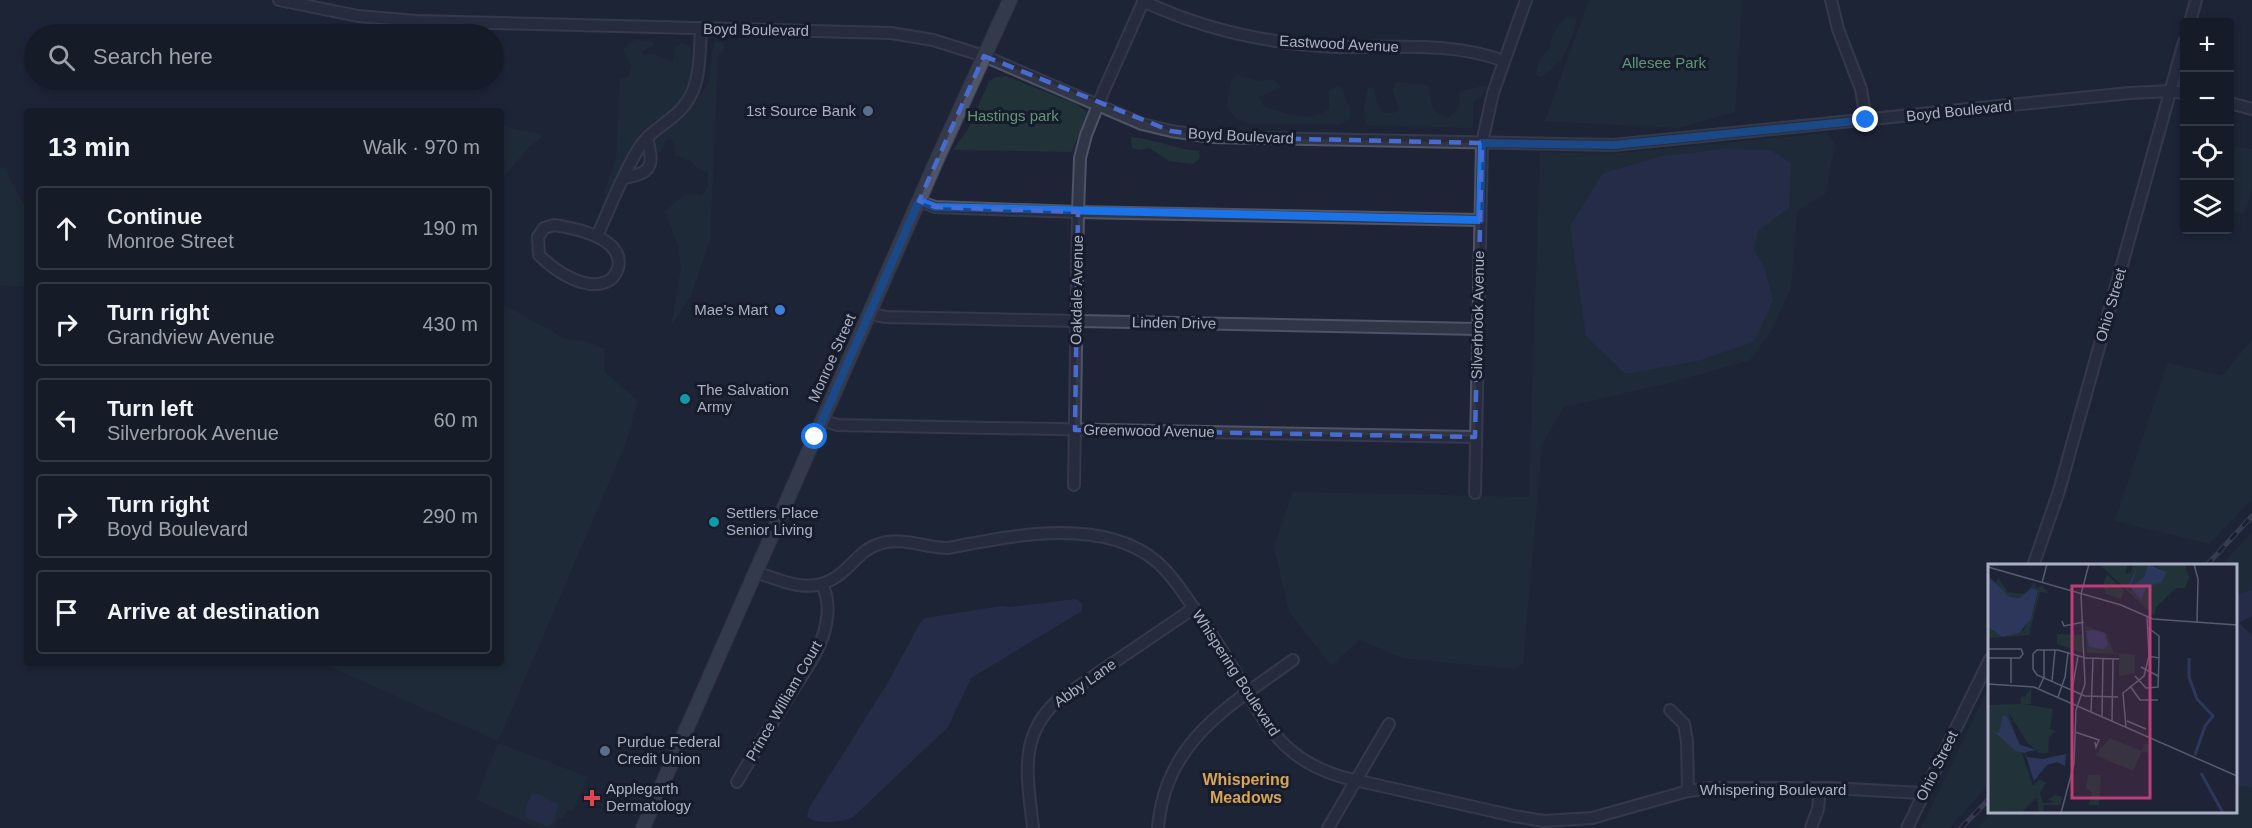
<!DOCTYPE html>
<meta charset="utf-8">
<style>
:root{--surface:#161b28;--page:#232834;--text:#f1f3f6;--muted:#9ea1a8;--line:#353945}
body{margin:0;font-family:Arial,sans-serif;background:var(--page);color:var(--text)}
.controls{position:absolute;right:18px;top:18px;display:grid;overflow:hidden;border-radius:6px;box-shadow:0 3px 9px #0003}
.controls button{width:54px;height:54px;display:grid;place-items:center;padding:0;border:0;border-bottom:2px solid var(--line);background:var(--surface);color:var(--text);font:30px sans-serif}
.stop{position:absolute;width:18px;height:18px;margin:-14px;border:4px solid #1a73e8;border-radius:50%;background:#fff}
.stop.end{background:#1a73e8;border-color:#fff;box-shadow:0 2px 6px #0008}
.list{margin:0;padding:0;list-style:none}
h2{display:flex;justify-content:space-between;align-items:center;height:78px;margin:0;padding:0 24px;font-size:26px}
h2 small{font-size:20px;font-weight:400;color:var(--muted)}
.list li{display:grid;grid-template-columns:39px 1fr auto;gap:18px;align-items:center;box-sizing:border-box;height:84px;margin:0 12px 12px;padding:0 12px;border:2px solid var(--line);border-radius:6px}
.list b{display:block;font-size:22px;white-space:nowrap}
.list p{margin:0;font-size:20px;white-space:nowrap;color:var(--muted)}
.list em{font-size:20px;font-style:normal;color:var(--muted)}
.icon{flex:none;width:33px;height:33px;fill:none;stroke:currentColor;stroke-width:2;stroke-linecap:round;stroke-linejoin:round}
.map{position:relative;flex:none;width:2252px;height:828px;overflow:hidden}
.search{position:absolute;background:var(--surface);box-shadow:0 3px 9px #0003;left:24px;top:24px;width:480px;height:66px;display:flex;align-items:center;gap:15px;box-sizing:border-box;padding:0 21px;border-radius:33px;color:var(--muted);font-size:22px}
.panel{position:absolute;background:var(--surface);box-shadow:0 3px 9px #0003;left:24px;top:108px;width:480px;height:558px;border-radius:6px}
.map>svg:first-child{display:block}
.green{fill:#213239;fill-rule:evenodd}
.water{fill:#2d375b}
.lines{fill:none;stroke-linecap:round;stroke-linejoin:round}
.minor-casing{stroke:#4f5365;stroke-width:14}
.major-casing{stroke:#3b3f50;stroke-width:16}
.minor{stroke:#313647;stroke-width:10}
.major{stroke:#4f5567;stroke-width:14}
.rail-casing{stroke:#53596f;stroke-width:5}
.rail{stroke:#171c2b;stroke-width:3;stroke-dasharray:9;stroke-linecap:butt}
.route{stroke:#1a73e8;stroke-width:8}
.marked{fill:none;stroke:#486bd2;stroke-width:4.5;stroke-dasharray:12 8;stroke-linejoin:round}
.service-dot{fill:#5c6f8a;stroke:#171c2b;stroke-width:2}
.shop-dot{fill:#3f7fe0;stroke:#171c2b;stroke-width:2}
.culture-dot{fill:#0f9aa8;stroke:#171c2b;stroke-width:2}
.health-dot{fill:#e0444e;stroke:#171c2b;stroke-width:2}
.labels{text-anchor:middle;stroke-width:6;stroke-linejoin:round;paint-order:stroke}
.street-label{font-size:15px;fill:#abb0c4;stroke:#171c2b}
.park-label{font-size:15px;fill:#629577;stroke:#171c2b}
.poi-label{font-size:15px;fill:#abb0c4;stroke:#171c2b;text-anchor:start}
.neighbourhood-label{font-size:16px;font-weight:bold;fill:#d9a552;stroke:#171c2b}
.inset-river{fill:none;stroke:#2d375b;stroke-width:3}
.inset-road{fill:none;stroke:#565c6f;stroke-width:1.5}
.view{fill:#bc3e75;fill-opacity:0.15;stroke:#bc3e75;stroke-width:3}
.inset-edge{fill:none;stroke:#abb0c4;stroke-width:3}
</style>
<div class="map">
<svg width="2252" height="828" viewBox="0 0 2252 828">
<rect width="100%" height="100%" fill="#1e2436"/>
<!-- green -->
<g class="green">
<polygon points="1589,0 1742,0 1735,112 1678,128 1545,121"/>
<polygon points="1567,17 1577,18 1574,32 1561,61 1541,77 1536,74 1540,59 1549,49 1551,39 1560,23"/>
<path d="M635 40 653 41 654 45 642 51 643 55 655 54 673 62 675 47 682 43 691 47C691 61 693 81 687 94 680 107 663 114 651 124 630 142 620 171 609 196L604 192 616 160 620 79 628 77 631 65 623 48Z"/>
<path d="M715 42 724 43 723 51 718 54 710 241 690 297 671 326 681 268 678 245 665 211 685 194 702 195 708 188V172L700 170 691 162 675 155V145L671 139 666 140 661 152 656 151 654 147C666 123 692 111 706 87 713 75 709 56 715 42Z"/>
<path d="M1236 75 1259 81 1273 79 1281 87 1259 97 1264 107C1287 113 1308 124 1329 109V90L1339 86 1350 108V118L1341 124H1249L1235 117 1227 107 1231 81Z"/>
<polygon points="1006,76 1078,105 1087,113 1072,152 953,150 968,129 989,81 996,77"/>
<path d="M1396 82 1428 85 1433 110 1446 118C1459 112 1460 106 1459 92L1482 86 1486 88 1482 97 1473 101V123L1471 128 1366 125 1364 107 1368 89 1374 88 1376 101 1383 113H1394L1398 109 1393 89Z"/>
<polygon points="501,124 517,130 541,134 541,138 529,147 501,180"/>
<path d="M1827 133 1835 144 1825 194 1797 211 1791 288 1770 333 1750 360 1669 383 1564 407 1542 444 1523 664 1514 669 1403 658 1360 640 1331 665 1289 611 1274 547 1293 492 1529 497 1540 152 1610 154ZM1723 149 1770 150 1754 250V342L1698 361 1626 374 1603 173 1662 156Z"/>
<path d="M1131 137C1155 139 1175 149 1199 151L1200 158 1193 164 1169 161 1149 148 1139 150 1132 148Z"/>
<polygon points="2230,146 2252,149 2252,186 2244,214 2230,211"/>
<polygon points="0,168 4,168 27,211 27,287 0,285"/>
<polygon points="501,303 565,339 586,341 605,349 604,371 638,401 625,445 498,741 321,663 501,663"/>
<polygon points="2252,340 2252,499 2209,544 2115,521 2168,363 2222,376"/>
<polygon points="2252,532 2252,590 2236,595 2236,566 2221,566"/>
<polygon points="1989,687 1989,784 1949,828 1921,828"/>
<polygon points="498,743 588,777 572,811 567,809 562,819 558,817 554,828 538,828 476,799"/>
<polygon points="2236,786 2252,787 2252,828 1977,828 1994,812 2236,812"/>
</g>
<!-- water -->
<g class="water">
<polygon points="1723,149 1770,150 1791,163 1789,208 1758,231 1754,250 1765,269 1773,300 1754,342 1698,361 1626,374 1586,336 1570,226 1603,173 1662,156"/>
<polygon points="2252,590 2252,616 2239,623 2252,635 2252,787 2236,786 2236,595"/>
<path d="M1076 599 1082 603V611L971 678 948 727 852 818C840 822 818 825 807 817L809 808 887 684 920 623 925 618 1002 606 1010 607Z"/>
<polygon points="532,794 538,794 558,805 554,821 548,826 528,819 525,816 527,804"/>
</g>
<g class="lines">
<defs>
<g id="minor">
<polyline points="279,0 358,16 416,21 891,33 933,40 984,56 1142,124 1171,131 1212,137 1613,145 2130,93 2171,91 2184,93"/>
<polyline points="1831,0 1838,29 1861,89 1866,120"/>
<path d="M1143 1C1204 30 1270 44 1337 47 1392 48 1451 41 1504 61"/>
<polyline points="2190,22 2196,0"/>
<polyline points="2230,103 2252,109"/>
<path d="M624 178C653 173 654 165 647 138"/>
<polyline points="919,201 935,207 1078,212 1480,220"/>
<path d="M554 225C575 228 625 238 618 268 616 274 612 280 606 282 584 291 554 270 539 255L538 237 544 228Z"/>
<path d="M597 236C610 208 622 175 639 148 648 133 663 126 676 114 702 92 699 60 701 29"/>
<polyline points="870,314 886,317 1478,329"/>
<polyline points="823,420 837,425 1475,437"/>
<polyline points="1074,485 1078,212 1080,158 1086,135 1104,90 1144,0"/>
<polyline points="1475,493 1482,143 1493,93 1526,0"/>
<polyline points="2033,566 2059,491 2184,42"/>
<path d="M756 572C790 584 817 597 846 569 857 559 865 548 879 544 902 536 925 548 948 548 1011 536 1101 516 1156 561 1171 574 1182 591 1193 607 1213 635 1230 663 1247 692 1272 736 1292 762 1342 777L1514 816 1544 821 1592 818 1688 791 1711 788H1831L1922 793"/>
<polyline points="1670,710 1684,724 1687,742 1688,791"/>
<path d="M737 782C755 751 774 721 792 691 805 671 822 648 826 624 829 609 828 598 822 584"/>
<path d="M1033 828C1028 780 1017 737 1057 701L1194 608"/>
<path d="M1158 828C1165 741 1229 706 1293 660"/>
<polyline points="1328,828 1389,724"/>
<polyline points="1811,828 1818,809 1820,789"/>
<polyline points="1907,828 1990,659"/>
</g>
<polyline id="major" points="643,828 939,155 1010,0"/>
</defs>
<!-- minor casing -->
<use href="#minor" class="minor-casing"/>
<!-- major casing -->
<use href="#major" class="major-casing"/>
<!-- minor -->
<use href="#minor" class="minor"/>
<!-- major -->
<use href="#major" class="major"/>
<defs>
<g id="rail">
<polyline points="2206,566 2252,516"/>
<polyline points="1961,828 1990,798"/>
</g>
</defs>
<!-- rail casing -->
<use href="#rail" class="rail-casing"/>
<!-- rail -->
<use href="#rail" class="rail"/>
</g>
<g class="lines">
<!-- route -->
<polyline class="route" points="815,437 919,201 935,207 1480,220 1482,143 1613,145 1866,120"/>
</g>
<!-- marked area -->
<path d="M0 0H2252V828H0ZM984 56 1171 131 1212 137 1482 143 1475 437 1075 430 1078 212 935 207 919 201Z" fill="#1e2436" fill-opacity=".55" fill-rule="evenodd"/>
<path class="marked" d="M984 56 1171 131 1212 137 1482 143 1475 437 1075 430 1078 212 935 207 919 201Z"/>
<!-- markers -->
<g class="service-dot">
<circle cx="868" cy="111" r="6"/>
<circle cx="605" cy="751" r="6"/>
</g>
<circle class="shop-dot" cx="780" cy="310" r="6"/>
<g class="culture-dot">
<circle cx="685" cy="399" r="6"/>
<circle cx="714" cy="522" r="6"/>
</g>
<path class="health-dot" d="M589 789h6v6h6v6h-6v6h-6v-6h-6v-6h6z"/>
<g class="labels">
<!-- street labels -->
<g class="street-label">
<text transform="translate(756 30) rotate(1)" y="5">Boyd Boulevard</text>
<text transform="translate(1339 44) rotate(3)" y="5">Eastwood Avenue</text>
<text transform="translate(1959 111) rotate(-6)" y="5">Boyd Boulevard</text>
<text transform="translate(1241 136) rotate(3)" y="5">Boyd Boulevard</text>
<text transform="translate(1077 290) rotate(-89)" y="5">Oakdale Avenue</text>
<text transform="translate(2111 305) rotate(-74)" y="5">Ohio Street</text>
<text transform="translate(1478 315) rotate(-89)" y="5">Silverbrook Avenue</text>
<text transform="translate(1174 323) rotate(1)" y="5">Linden Drive</text>
<text transform="translate(832 358) rotate(-66)" y="5">Monroe Street</text>
<text transform="translate(1149 431) rotate(1)" y="5">Greenwood Avenue</text>
<text transform="translate(1236 673) rotate(57)" y="5">Whispering Boulevard</text>
<text transform="translate(1085 683) rotate(-35)" y="5">Abby Lane</text>
<text transform="translate(784 701) rotate(-60)" y="5">Prince William Court</text>
<text transform="translate(1937 766) rotate(-64)" y="5">Ohio Street</text>
<text x="1773" y="795">Whispering Boulevard</text>
</g>
<!-- park labels -->
<g class="park-label">
<text x="1664" y="68">Allesee Park</text>
<text x="1013" y="121">Hastings park</text>
</g>
<!-- poi labels -->
<g class="poi-label">
<text x="856" y="116" text-anchor="end">1st Source Bank</text>
<text x="768" y="315" text-anchor="end">Mae's Mart</text>
<text x="697" y="395">The Salvation<tspan x="697" dy="17">Army</tspan></text>
<text x="726" y="518">Settlers Place<tspan x="726" dy="17">Senior Living</tspan></text>
<text x="617" y="747">Purdue Federal<tspan x="617" dy="17">Credit Union</tspan></text>
<text x="606" y="794">Applegarth<tspan x="606" dy="17">Dermatology</tspan></text>
</g>
<!-- neighbourhood labels -->
<g class="neighbourhood-label">
<text x="1246" y="785">Whispering<tspan x="1246" dy="18">Meadows</tspan></text>
</g>
</g>
<!-- overview -->
<g transform="translate(1988 564)">
<rect width="249" height="249" fill="#1e2436"/>
<path d="M111 0H140L137 10 143 9 145 0H160L156 14 143 23 147 5 140 21 142 27 179 9 166 0H197L201 14 197 24H188L168 43 166 52ZM119 10 136 26 133 35 118 30 115 21ZM10 14 20 28 36 30 47 18 48 24 54 22 61 29 52 28 41 71 0 74V63L14 73 36 66 46 46 50 28 32 34 22 33 7 21ZM97 62 118 69 126 89 147 91V109L131 112V90L99 89ZM69 70 95 71 96 89 69 80ZM43 124V140H36L65 145 62 165 68 167 61 173 60 189H51L39 178 20 148 45 222 51 215 58 219 52 229 55 239 68 238 60 236 67 231 74 233 72 241H56L55 249H51L49 233 34 248 0 247V141L32 140 33 132 37 133ZM122 174 154 187 157 179 163 182 160 189 154 187 145 207 107 191ZM100 211H113L111 241H100L104 229 98 224Z" fill="#213239"/>
<path d="M160 0 179 8 173 19 159 22 153 36 140 21 149 3 143 23 156 13ZM0 12 22 33 32 34 44 24 50 27 43 55 31 69 14 73 0 63ZM104 66 117 69 120 81 116 85 101 83 98 67ZM15 151 19 153 32 181 49 186 37 188 39 193 55 195 78 190 77 202 69 198 59 201 46 217 37 189 28 187 6 168 11 169Z" fill="#2d375b"/>
<path class="inset-river" d="M201 94V113L209 135 225 152 217 162 207 191M213 209 235 249"/>
<path class="inset-road" d="M206 0 210 15 209 59M0 3 133 41 165 55 249 61M54 19 59 0M74 57 76 62 96 58M159 63 171 72V94M0 85H33L35 90 32 94H0M153 103 170 112M147 112 158 124 170 123 171 94 161 92M64 117 67 86M23 119V94M0 120 46 123 249 212M142 122 152 136H170M51 124 56 113V86M84 126 90 92M70 133 77 113 80 89M130 133 97 132 49 111 45 105V90L49 86H70L98 94 131 95M103 148 105 95M114 152 115 95M124 157 125 95M139 157 158 165M138 163 135 129 156 112 161 92 159 53M87 168 111 176 108 183 107 178M73 249 86 200 88 146 97 120 93 30 101 0"/>
<path class="view" d="M84 22H162V234H84Z"/>
<rect width="249" height="249" class="inset-edge"/>
</g>
</svg>
<div class="controls">
<button>+</button>
<button>−</button>
<button><svg class="icon" aria-label="locate" viewBox="0 0 24 24"><circle cx="12" cy="12" r="6"/><path d="M12 2v4M12 18v4M2 12h4M18 12h4"/></svg></button>
<button><svg class="icon" aria-label="layers" viewBox="0 0 24 24"><path d="M12 4l9 5-9 5-9-5zM3 14l9 5 9-5"/></svg></button>
</div>
<div class="stop" style="left:815px;top:437px"></div>
<div class="stop end" style="left:1866px;top:120px"></div>
<div class="search"><svg class="icon" aria-label="search" viewBox="0 0 24 24"><circle cx="10" cy="10" r="6"/><path d="M15 15l6 6"/></svg>Search here</div>
<section class="panel">
<h2>13 min<small>Walk · 970 m</small></h2>
<ul class="list">
<li><svg class="icon" aria-label="ahead" viewBox="0 0 24 24"><path d="M12 20V5M6 11l6-6 6 6"/></svg><div><b>Continue</b><p>Monroe Street</p></div><em>190 m</em></li>
<li><svg class="icon" aria-label="right" viewBox="0 0 24 24"><path d="M7 20v-9h11M14 6l5 5-5 5"/></svg><div><b>Turn right</b><p>Grandview Avenue</p></div><em>430 m</em></li>
<li><svg class="icon" aria-label="left" viewBox="0 0 24 24"><path d="M17 20v-9H6M10 6l-5 5 5 5"/></svg><div><b>Turn left</b><p>Silverbrook Avenue</p></div><em>60 m</em></li>
<li><svg class="icon" aria-label="right" viewBox="0 0 24 24"><path d="M7 20v-9h11M14 6l5 5-5 5"/></svg><div><b>Turn right</b><p>Boyd Boulevard</p></div><em>290 m</em></li>
<li><svg class="icon" aria-label="arrive" viewBox="0 0 24 24"><path d="M6 21V4h12l-3 4 3 4H6"/></svg><div><b>Arrive at destination</b></div></li>
</ul>
</section>
</div>
